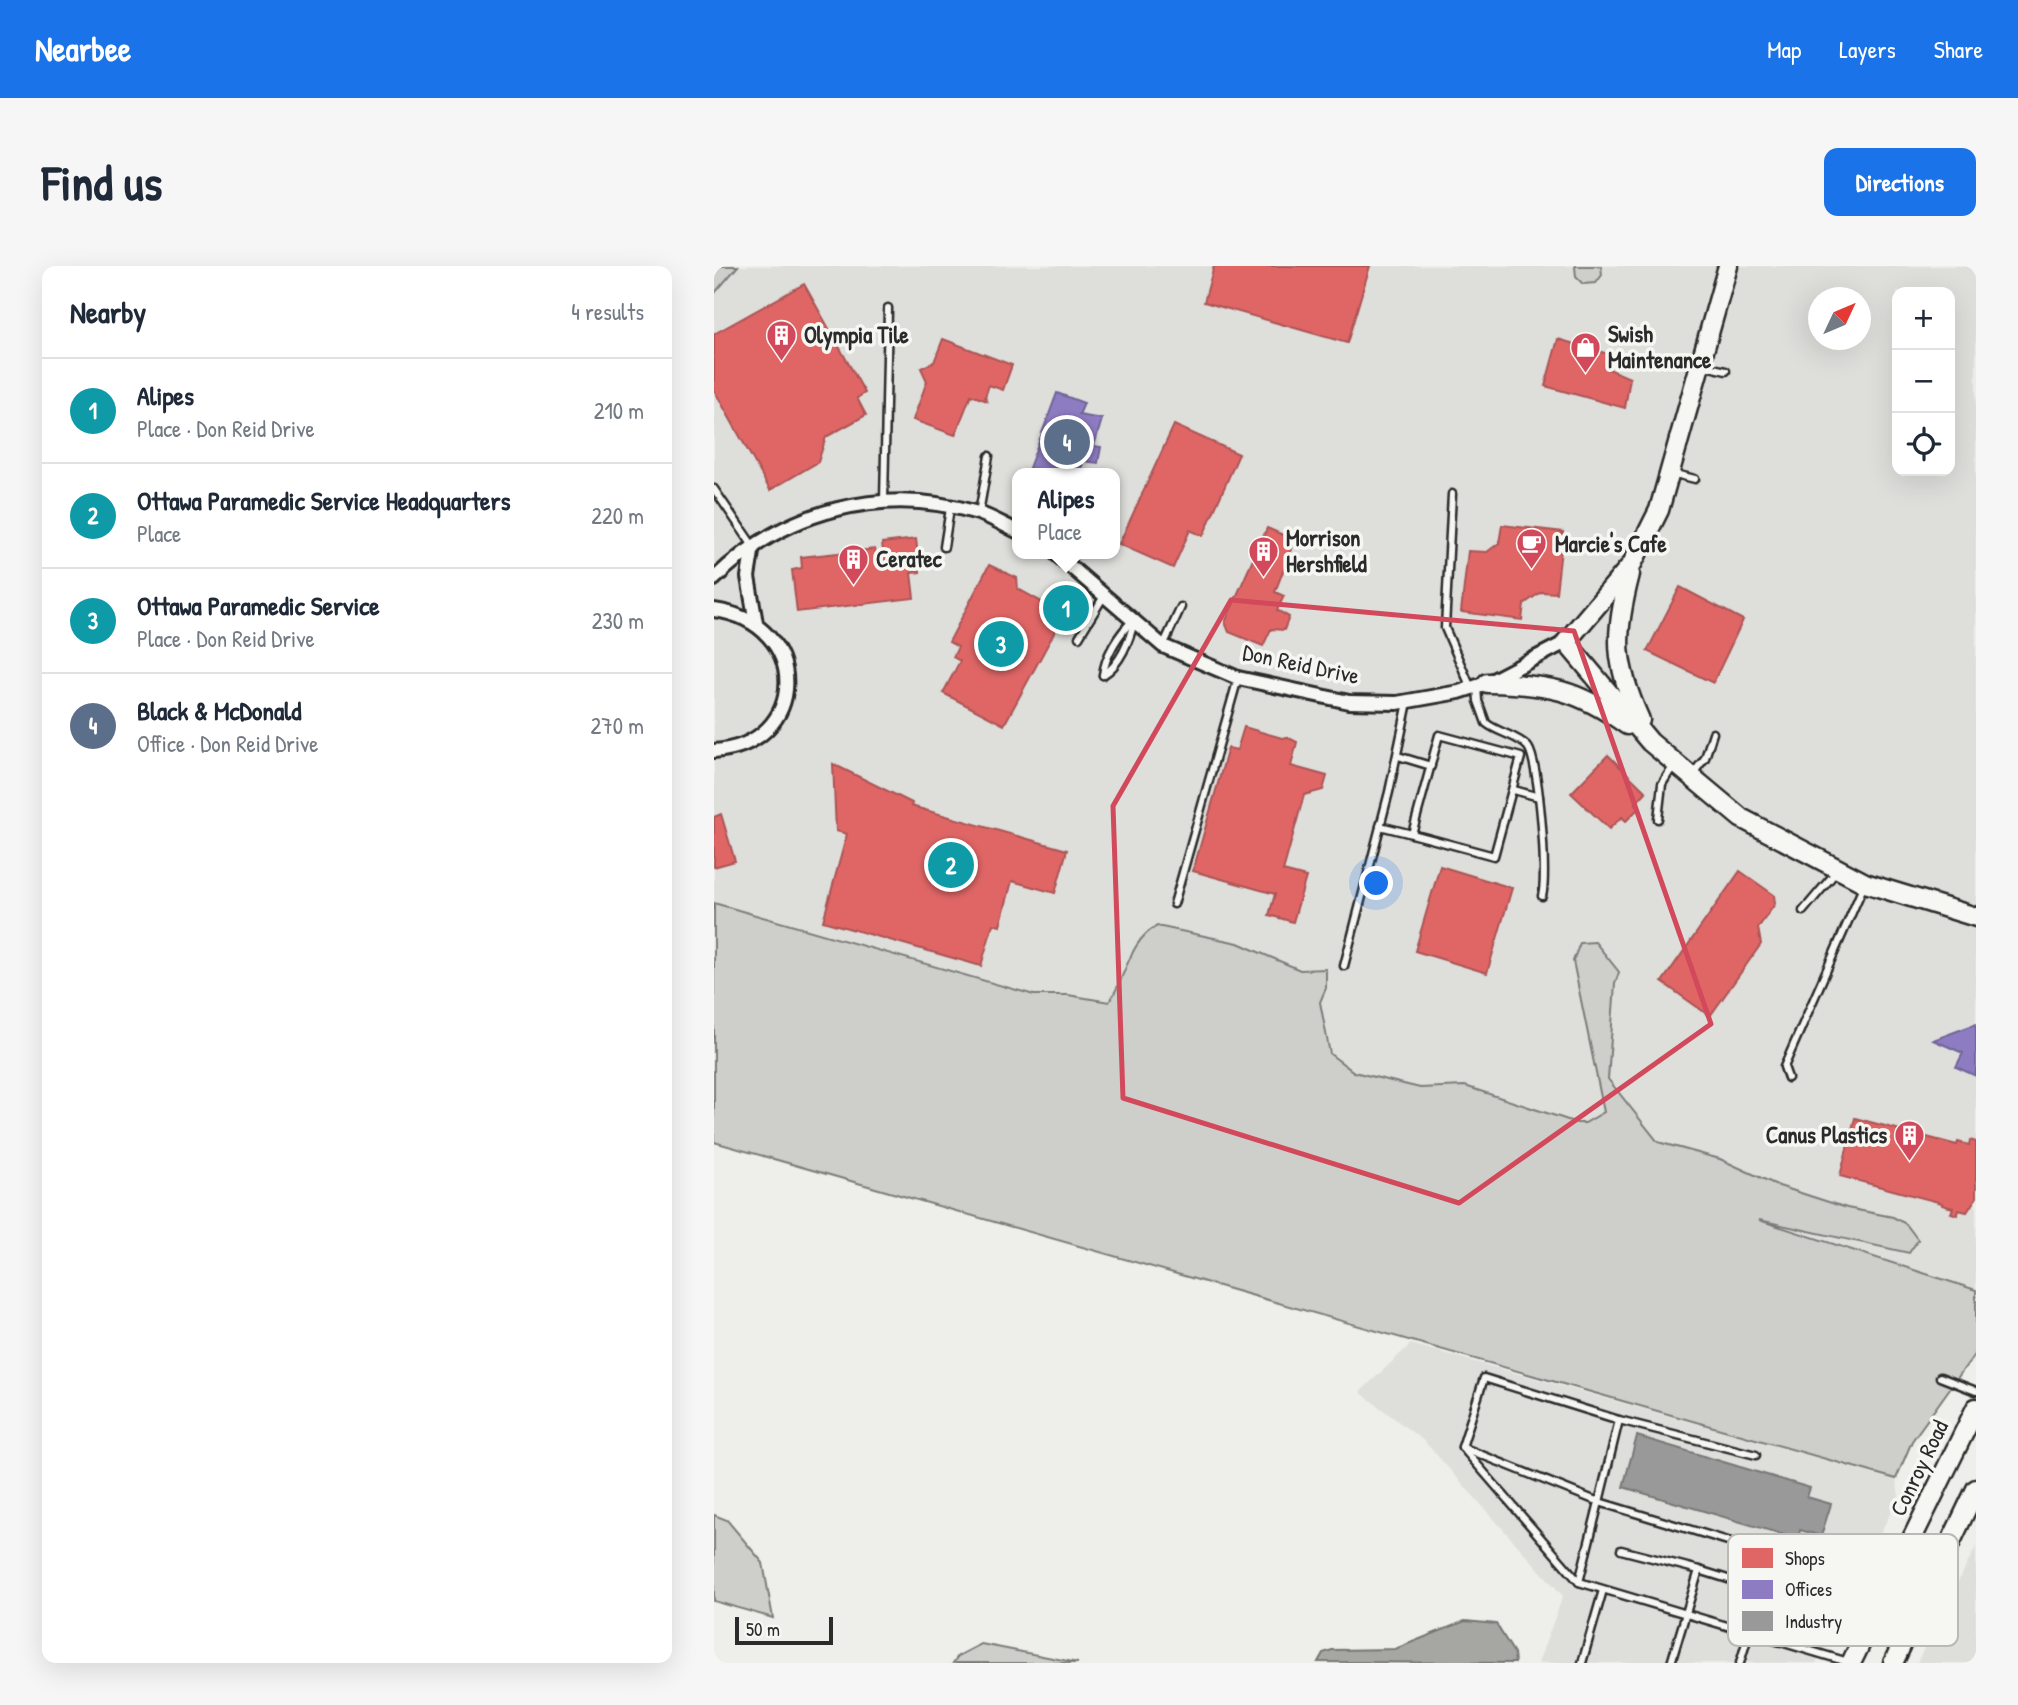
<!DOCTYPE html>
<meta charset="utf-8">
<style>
:root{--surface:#fff;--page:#f6f6f7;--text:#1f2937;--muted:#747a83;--line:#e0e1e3;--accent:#1a73e8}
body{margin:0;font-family:"Patrick Hand",sans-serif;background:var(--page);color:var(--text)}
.controls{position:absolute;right:21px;top:21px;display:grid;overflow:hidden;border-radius:14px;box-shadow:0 7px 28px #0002}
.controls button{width:63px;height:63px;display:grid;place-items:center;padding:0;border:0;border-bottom:2px solid var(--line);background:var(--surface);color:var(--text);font:35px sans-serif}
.compass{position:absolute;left:1094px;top:21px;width:63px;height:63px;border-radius:50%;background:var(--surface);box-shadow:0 7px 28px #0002;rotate:46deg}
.scale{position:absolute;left:21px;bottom:18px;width:98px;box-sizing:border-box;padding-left:7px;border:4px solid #2b2b2b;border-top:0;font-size:19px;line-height:24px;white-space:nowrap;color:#2b2b2b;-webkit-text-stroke:5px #f6f6f2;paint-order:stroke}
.you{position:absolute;left:663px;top:618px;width:24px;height:24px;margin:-18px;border:5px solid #fff;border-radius:50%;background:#1a73e8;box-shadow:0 0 0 10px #1a73e833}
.badge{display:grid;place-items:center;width:46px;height:46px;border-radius:50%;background:var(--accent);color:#fff;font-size:23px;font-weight:700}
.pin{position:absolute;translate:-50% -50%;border:4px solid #fff;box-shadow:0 2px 7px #0006}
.popup{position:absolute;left:298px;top:202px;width:108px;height:91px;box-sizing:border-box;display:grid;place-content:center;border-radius:14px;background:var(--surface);filter:drop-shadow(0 2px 5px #0005);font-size:23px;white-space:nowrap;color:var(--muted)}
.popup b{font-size:26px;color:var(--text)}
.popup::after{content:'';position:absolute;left:50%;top:100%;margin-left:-14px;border:14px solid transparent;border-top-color:var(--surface)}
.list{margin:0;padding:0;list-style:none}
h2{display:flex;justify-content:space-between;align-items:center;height:91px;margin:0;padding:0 28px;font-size:30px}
h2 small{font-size:23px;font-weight:400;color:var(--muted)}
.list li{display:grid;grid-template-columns:46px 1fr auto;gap:21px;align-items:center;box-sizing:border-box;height:105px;padding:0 28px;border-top:2px solid var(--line)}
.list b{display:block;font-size:26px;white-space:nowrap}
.list p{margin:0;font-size:23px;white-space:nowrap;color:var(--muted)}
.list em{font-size:23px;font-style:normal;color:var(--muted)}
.icon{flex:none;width:38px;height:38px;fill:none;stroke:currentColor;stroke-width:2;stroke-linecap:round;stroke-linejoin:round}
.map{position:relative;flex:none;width:1262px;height:1397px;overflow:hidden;border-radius:14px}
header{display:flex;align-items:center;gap:42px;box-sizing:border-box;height:98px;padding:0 35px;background:var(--accent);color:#fff}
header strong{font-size:33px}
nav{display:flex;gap:38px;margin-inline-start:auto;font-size:24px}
.intro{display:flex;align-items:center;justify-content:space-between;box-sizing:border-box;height:168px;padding:0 42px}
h1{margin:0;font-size:49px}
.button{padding:18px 32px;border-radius:14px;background:var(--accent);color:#fff;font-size:24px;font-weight:700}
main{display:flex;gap:42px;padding:0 42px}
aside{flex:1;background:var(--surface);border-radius:14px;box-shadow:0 7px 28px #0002}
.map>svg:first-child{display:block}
.built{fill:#dededb;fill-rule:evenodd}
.green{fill:#cececa;stroke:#7c7c7a;stroke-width:2}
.water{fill:#a6a6a3;stroke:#757573;stroke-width:2}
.shops{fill:#e06666;stroke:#aa5454;stroke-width:2}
.offices{fill:#8e7cc3;stroke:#706495;stroke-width:2}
.industry{fill:#999;stroke:#787878;stroke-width:2}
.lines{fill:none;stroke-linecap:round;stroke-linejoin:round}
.lane-casing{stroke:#2b2b2b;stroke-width:11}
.street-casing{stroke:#2b2b2b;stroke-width:18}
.secondary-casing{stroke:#2b2b2b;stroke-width:23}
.lane{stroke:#f6f6f2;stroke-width:6}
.street{stroke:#f6f6f2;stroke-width:12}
.secondary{stroke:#f6f6f2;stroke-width:18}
.marked{fill:none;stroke:#d1495b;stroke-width:5;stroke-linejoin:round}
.labels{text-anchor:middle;stroke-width:7;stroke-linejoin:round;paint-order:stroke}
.poi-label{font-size:23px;font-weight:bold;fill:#2b2b2b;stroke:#f6f6f2;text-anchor:start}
.street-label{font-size:23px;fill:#2b2b2b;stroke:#f6f6f2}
.key{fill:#f6f6f2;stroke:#b9b9b6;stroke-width:2}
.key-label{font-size:19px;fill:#2b2b2b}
</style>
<header>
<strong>Nearbee</strong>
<nav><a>Map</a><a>Layers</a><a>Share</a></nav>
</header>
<div class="intro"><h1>Find us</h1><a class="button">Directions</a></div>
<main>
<aside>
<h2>Nearby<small>4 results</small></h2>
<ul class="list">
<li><span class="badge" style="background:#0f9aa8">1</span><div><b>Alipes</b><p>Place · Don Reid Drive</p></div><em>210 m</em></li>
<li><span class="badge" style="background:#0f9aa8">2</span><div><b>Ottawa Paramedic Service Headquarters</b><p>Place</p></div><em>220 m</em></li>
<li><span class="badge" style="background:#0f9aa8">3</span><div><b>Ottawa Paramedic Service</b><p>Place · Don Reid Drive</p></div><em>230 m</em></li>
<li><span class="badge" style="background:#5c6f8a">4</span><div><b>Black &amp; McDonald</b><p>Office · Don Reid Drive</p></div><em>270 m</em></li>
</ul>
</aside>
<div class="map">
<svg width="1262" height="1397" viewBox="0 0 1262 1397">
<rect width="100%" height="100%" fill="#eeeeea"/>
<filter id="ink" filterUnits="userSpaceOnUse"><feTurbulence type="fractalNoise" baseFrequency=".0143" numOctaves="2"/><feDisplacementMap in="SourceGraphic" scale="14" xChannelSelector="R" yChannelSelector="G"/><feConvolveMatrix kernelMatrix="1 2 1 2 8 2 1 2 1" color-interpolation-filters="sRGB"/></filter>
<g filter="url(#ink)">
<!-- built -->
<g class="built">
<path d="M0 0H1262V1024L0 643ZM1183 26H1236V205H1183ZM1104 32H1146V74H1104ZM303 207H401V288H303Z"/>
<polygon points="697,1078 1182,1213 1185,1230 1102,1397 824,1397 849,1330 711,1176 646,1126"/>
<polygon points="1262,1281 1262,1397 1203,1397 1207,1388"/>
</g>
<!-- green -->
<g class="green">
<polygon points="0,0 24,0 0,28"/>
<polygon points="861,0 887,0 888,9 882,17 869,18 862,11"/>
<path d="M0 637 320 729H354L395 736C412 713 414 675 443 660L524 677 586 704 612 703V722L606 736 616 788 640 806 706 822 751 820 863 857H871L890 846 859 695 866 677 881 676 905 706 901 718 894 813 944 876 1006 893 1065 920 1133 942 1179 951 1192 958 1204 974 1195 987 1045 954 1262 1024V1086L1198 1175 1182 1213 0 876Z"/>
<polygon points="0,1249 13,1254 49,1297 59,1352 0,1335"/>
<polygon points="267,1378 364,1397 239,1397 244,1390"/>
</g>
<!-- water -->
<polygon class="water" points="751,1355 782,1358 800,1387 801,1397 604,1396 609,1387 618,1384 681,1383"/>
<!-- shops -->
<g class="shops">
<polygon points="500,0 656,0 633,77 490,36"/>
<polygon points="90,18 151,127 143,132 152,149 112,171 104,196 56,224 0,124 0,68"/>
<polygon points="229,73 298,99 289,124 275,119 271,131 273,135 257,129 241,169 199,154 213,115 207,102 220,96"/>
<polygon points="844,73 894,88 890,101 916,112 911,142 831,120"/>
<polygon points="460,159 525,188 489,270 476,264 459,302 405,278"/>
<polygon points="788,259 849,266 842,327 827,326 810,338 808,354 747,346 754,285 773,286 785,277"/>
<polygon points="553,262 581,274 561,326 570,330 563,344 575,351 570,364 557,363 549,380 515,366 511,356"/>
<polygon points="202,273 206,306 197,307 200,332 83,346 78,304 88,302 87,291 161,283 162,287 169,286 168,277"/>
<polygon points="275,299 303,312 304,323 337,341 337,352 346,356 290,459 229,427 246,395 239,391 244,381 235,376"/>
<polygon points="966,321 1029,354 999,417 933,385"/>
<polygon points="530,461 568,472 573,471 583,476 577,500 613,510 609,524 590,529 569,605 592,611 579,656 555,649 561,628 479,605 514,482 523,484"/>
<polygon points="894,489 932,526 921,538 925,542 912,555 908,551 895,563 857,527"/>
<polygon points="119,498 198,537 197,540 353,584 341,627 298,615 286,660 279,658 267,700 109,655 133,568 122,565"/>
<polygon points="7,548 21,595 0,601 0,551"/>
<polygon points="726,600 798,622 773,707 701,685"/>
<polygon points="1026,605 1060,629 1061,638 1044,662 1047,678 996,750 948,716"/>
<polygon points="1141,852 1243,879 1244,876 1255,879 1256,874 1262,876 1262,932 1253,946 1244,944 1243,949 1237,947 1239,942 1228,939 1228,937 1126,910"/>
</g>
<!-- offices -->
<g class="offices">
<polygon points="343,127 370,137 365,149 388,153 380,180 387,181 384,197 369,195 367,206 371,207 328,207 315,202"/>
<polygon points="1262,758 1262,757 1262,810 1242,801 1249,787 1219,774"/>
</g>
<!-- industry -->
<polygon class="industry" points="923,1170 1096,1222 1093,1231 1117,1238 1107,1270 1086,1264 1084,1273 909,1221"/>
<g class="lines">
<defs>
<g id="lane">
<polyline points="987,99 1012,105"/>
<polyline points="957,207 981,213"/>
<polyline points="0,223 39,280"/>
<polyline points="738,228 731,362 757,422"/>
<polyline points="170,235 174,42"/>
<polyline points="265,247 275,190"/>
<polyline points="230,281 236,242"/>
<polyline points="365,371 390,330"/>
<polyline points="449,380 467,341"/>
<path d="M389 409C406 399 416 374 420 355"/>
<path d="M389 409C391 389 405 368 419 354"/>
<path d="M763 420 764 435 772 457C784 467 803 469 814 481 825 496 834 611 828 630"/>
<polygon points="725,469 807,491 780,590 698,568"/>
<polyline points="684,490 717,500"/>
<polyline points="978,509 991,492 999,467"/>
<polyline points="800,524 825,531"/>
<polyline points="944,553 948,518 960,499"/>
<polyline points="666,560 698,568"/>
<polyline points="460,638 524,412"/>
<polyline points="1089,645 1122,606"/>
<polyline points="630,700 675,526 694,436"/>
<polyline points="1074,812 1070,801 1150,619"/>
<polyline points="1226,1111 1262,1125"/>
<polygon points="770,1112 905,1154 885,1236 748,1181"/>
<polyline points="905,1154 1042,1189"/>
<polyline points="748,1181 865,1316 1134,1396"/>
<polyline points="907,1284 985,1304"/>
<polyline points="1019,1314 1029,1279"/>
<polyline points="865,1316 885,1236 1103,1302 1091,1337 985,1304 957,1397"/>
<polyline points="868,1397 889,1324"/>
<polyline points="1026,1397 1035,1367"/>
</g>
<g id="street">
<polyline points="39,280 34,311 42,357"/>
<polyline points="342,288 449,380 524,412 635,436 683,437 745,426 773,417 852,376"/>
<path d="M0 313C70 244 169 218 264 247 277 251 290 259 303 265"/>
<path d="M0 344C98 357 95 479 0 485"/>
</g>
<g id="secondary">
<polyline points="1014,0 945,244 918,298 852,376 936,476 1027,552 1151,617 1262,651"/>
<path d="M916 308C900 370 900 396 926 454"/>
<path d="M773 417C833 418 863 423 913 459"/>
<polyline points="1137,1397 1262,1142"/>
<polyline points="1179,1397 1262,1223"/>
</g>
</defs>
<!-- lane casing -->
<use href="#lane" class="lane-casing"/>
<!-- street casing -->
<use href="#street" class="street-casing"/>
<!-- secondary casing -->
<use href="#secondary" class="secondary-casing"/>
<!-- lane -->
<use href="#lane" class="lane"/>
<!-- street -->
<use href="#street" class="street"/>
<!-- secondary -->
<use href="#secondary" class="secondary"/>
</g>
</g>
<!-- marked area -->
<path class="marked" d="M517 334 860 365 997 758 745 937 409 832 399 540Z"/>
<!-- icons -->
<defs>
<symbol id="building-pin" viewBox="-11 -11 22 30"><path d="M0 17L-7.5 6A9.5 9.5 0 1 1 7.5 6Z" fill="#d1495b" stroke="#f6f6f2"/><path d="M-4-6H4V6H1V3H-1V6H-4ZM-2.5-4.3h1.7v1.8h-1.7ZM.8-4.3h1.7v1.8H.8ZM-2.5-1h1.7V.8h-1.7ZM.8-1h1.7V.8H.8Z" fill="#fff"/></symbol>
<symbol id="shop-pin" viewBox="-11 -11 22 30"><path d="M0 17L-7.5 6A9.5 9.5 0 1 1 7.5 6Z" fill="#d1495b" stroke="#f6f6f2"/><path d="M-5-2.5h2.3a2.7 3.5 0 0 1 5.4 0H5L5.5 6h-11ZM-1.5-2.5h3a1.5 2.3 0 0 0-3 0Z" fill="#fff"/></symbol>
<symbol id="cafe-pin" viewBox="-11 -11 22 30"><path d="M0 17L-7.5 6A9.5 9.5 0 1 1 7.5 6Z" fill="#d1495b" stroke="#f6f6f2"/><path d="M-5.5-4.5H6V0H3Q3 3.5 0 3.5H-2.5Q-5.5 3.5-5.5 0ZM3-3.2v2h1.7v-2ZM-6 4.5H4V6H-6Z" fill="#fff"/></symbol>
</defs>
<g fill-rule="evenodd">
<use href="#building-pin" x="50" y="52" width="35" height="47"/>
<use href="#shop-pin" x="854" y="64" width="35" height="47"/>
<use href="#cafe-pin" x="800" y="260" width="35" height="47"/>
<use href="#building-pin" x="532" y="268" width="35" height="47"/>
<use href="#building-pin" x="122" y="276" width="35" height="47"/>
<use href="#building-pin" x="1178" y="852" width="35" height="47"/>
</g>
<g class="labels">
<!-- poi labels -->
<g class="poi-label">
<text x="894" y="76">Swish<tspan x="894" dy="26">Maintenance</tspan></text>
<text x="90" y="77">Olympia Tile</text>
<text x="572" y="280">Morrison<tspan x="572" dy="26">Hershfield</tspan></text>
<text x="841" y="286">Marcie's Cafe</text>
<text x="162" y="301">Ceratec</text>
<text x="1173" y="877" text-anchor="end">Canus Plastics</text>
</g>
<!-- street labels -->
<g class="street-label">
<text transform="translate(587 398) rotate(12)" y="8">Don Reid Drive</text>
<text transform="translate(1205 1202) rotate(-64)" y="8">Conroy Road</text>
</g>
</g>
<!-- legend -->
<rect x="1014" y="1268" width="230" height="112" rx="10" class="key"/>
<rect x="1028" y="1282" width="31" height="20" fill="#e06666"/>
<rect x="1028" y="1314" width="31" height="19" fill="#8e7cc3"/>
<rect x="1028" y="1345" width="31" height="20" fill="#999"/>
<g class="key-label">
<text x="1071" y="1299">Shops</text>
<text x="1071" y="1330">Offices</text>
<text x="1071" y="1362">Industry</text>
</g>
</svg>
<div class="controls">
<button>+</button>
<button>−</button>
<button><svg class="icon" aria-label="locate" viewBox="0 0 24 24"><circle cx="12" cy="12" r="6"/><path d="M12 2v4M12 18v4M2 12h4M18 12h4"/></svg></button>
</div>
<svg class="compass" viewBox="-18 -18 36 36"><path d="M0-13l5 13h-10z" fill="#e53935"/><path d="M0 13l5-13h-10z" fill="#747a83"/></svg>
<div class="scale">50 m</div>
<div class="you"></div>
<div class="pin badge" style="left:352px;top:342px;background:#0f9aa8">1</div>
<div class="popup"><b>Alipes</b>Place</div>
<div class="pin badge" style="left:237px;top:599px;background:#0f9aa8">2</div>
<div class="pin badge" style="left:287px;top:378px;background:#0f9aa8">3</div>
<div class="pin badge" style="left:353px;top:176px;background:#5c6f8a">4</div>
</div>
</main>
